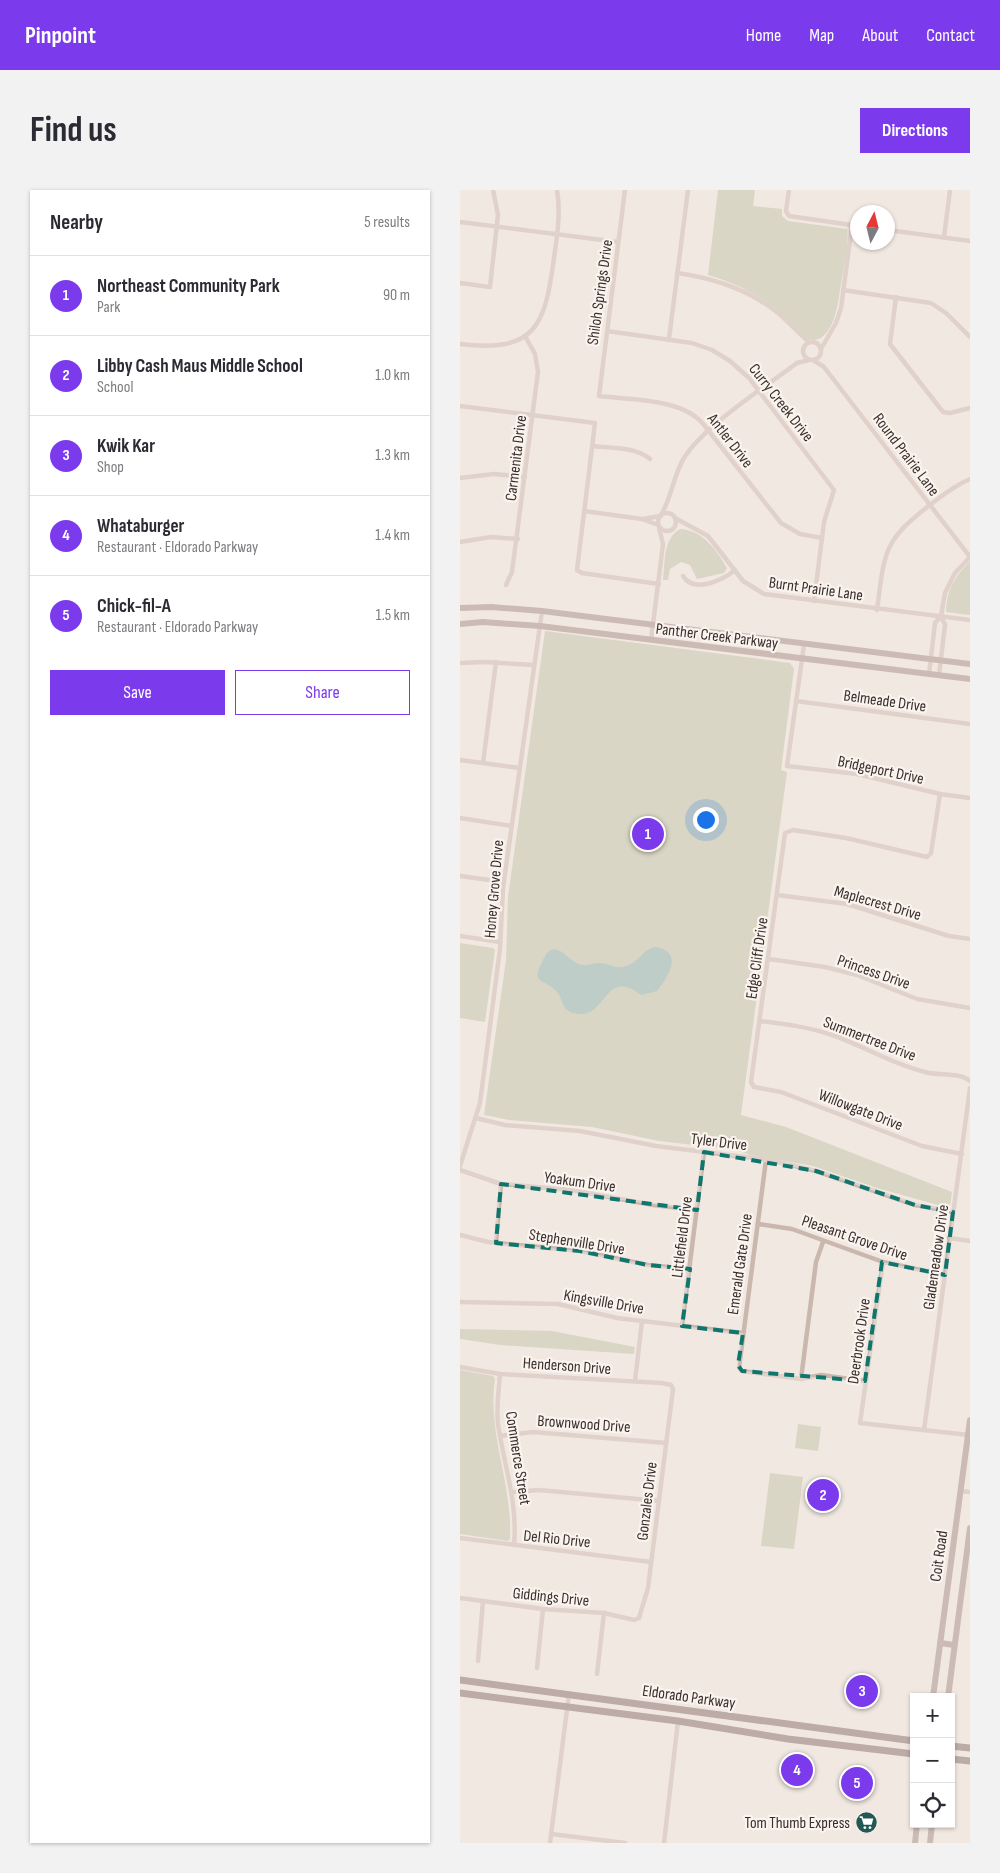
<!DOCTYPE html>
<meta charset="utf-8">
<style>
:root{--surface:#fff;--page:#f2f2f3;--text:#2b2b33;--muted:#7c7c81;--line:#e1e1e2;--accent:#7c3aed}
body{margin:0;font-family:"Sofia Sans Condensed",sans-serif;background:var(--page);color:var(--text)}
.controls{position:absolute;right:15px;bottom:15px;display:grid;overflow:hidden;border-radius:0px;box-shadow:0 1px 4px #0004}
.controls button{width:45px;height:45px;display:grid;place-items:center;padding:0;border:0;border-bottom:1px solid var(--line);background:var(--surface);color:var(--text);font:25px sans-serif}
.compass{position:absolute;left:390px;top:15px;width:45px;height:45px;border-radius:50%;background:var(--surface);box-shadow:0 1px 4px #0004;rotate:7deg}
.you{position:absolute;left:245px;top:629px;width:18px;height:18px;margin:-12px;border:4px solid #fff;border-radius:50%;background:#1a73e8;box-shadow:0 0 0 8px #1a73e833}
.badge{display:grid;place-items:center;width:32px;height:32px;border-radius:50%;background:var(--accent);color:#fff;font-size:16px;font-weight:700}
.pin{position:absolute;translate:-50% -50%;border:2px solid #fff;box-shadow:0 1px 5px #0006}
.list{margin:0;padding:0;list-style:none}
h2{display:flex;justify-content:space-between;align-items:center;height:65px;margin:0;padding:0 20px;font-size:21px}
h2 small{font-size:16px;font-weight:400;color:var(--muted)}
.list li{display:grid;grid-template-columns:32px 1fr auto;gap:15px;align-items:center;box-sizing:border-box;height:80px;padding:0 20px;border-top:1px solid var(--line)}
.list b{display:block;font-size:19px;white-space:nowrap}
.list p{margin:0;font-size:16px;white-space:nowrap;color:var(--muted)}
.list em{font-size:16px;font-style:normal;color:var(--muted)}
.actions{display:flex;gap:10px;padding:15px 20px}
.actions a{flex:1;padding:11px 0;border:1px solid var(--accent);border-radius:0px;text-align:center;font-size:18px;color:var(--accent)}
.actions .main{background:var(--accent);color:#fff}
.icon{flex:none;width:28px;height:28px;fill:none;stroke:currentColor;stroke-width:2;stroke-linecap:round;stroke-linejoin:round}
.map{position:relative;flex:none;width:510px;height:1653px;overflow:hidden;border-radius:0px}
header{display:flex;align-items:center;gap:30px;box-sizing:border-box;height:70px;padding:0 25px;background:var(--accent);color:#fff}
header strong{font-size:24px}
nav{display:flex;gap:28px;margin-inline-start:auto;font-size:18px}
.intro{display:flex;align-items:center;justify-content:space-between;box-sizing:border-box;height:120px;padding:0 30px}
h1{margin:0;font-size:35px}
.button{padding:12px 22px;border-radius:0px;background:var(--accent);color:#fff;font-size:18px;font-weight:700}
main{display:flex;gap:30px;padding:0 30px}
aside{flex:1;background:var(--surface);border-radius:0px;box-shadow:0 1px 4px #0004}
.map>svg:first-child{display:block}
.green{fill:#bbc1a2}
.water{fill:#82aeaa}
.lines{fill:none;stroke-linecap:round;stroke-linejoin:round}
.street{stroke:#cab7ae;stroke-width:4.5}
.secondary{stroke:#9e867f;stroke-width:6}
.primary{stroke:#7a635e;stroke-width:7}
.marked{fill:none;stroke:#0f766e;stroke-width:4;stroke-dasharray:10 6;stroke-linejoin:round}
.labels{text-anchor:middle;stroke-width:4.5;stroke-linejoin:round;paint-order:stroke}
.street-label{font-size:16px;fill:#392e2c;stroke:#faf3ee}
.poi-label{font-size:16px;fill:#392e2c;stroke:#faf3ee;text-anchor:end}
</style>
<header>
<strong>Pinpoint</strong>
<nav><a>Home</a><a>Map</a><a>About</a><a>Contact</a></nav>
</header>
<div class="intro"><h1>Find us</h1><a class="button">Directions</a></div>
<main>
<aside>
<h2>Nearby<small>5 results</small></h2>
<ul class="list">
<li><span class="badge">1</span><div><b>Northeast Community Park</b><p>Park</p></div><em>90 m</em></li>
<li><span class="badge">2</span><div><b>Libby Cash Maus Middle School</b><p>School</p></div><em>1.0 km</em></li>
<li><span class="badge">3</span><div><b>Kwik Kar</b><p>Shop</p></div><em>1.3 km</em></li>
<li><span class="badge">4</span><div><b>Whataburger</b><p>Restaurant · Eldorado Parkway</p></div><em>1.4 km</em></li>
<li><span class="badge">5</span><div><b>Chick-fil-A</b><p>Restaurant · Eldorado Parkway</p></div><em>1.5 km</em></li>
</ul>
<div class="actions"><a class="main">Save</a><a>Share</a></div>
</aside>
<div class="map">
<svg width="510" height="1653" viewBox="0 0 510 1653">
<rect width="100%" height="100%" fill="#f2e8e2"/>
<!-- green -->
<g class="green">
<path d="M258 0H295L293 16 322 19V26L328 31 387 39C390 54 381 90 379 107 377 120 371 150 353 150 342 149 330 131 322 124 300 105 275 93 248 85Z"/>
<path d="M221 339C243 341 256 359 267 378L264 383 237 389 230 375 221 372 210 379 208 390H203C205 374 203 346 221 339Z"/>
<path d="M510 371V425L486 422C486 401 495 386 510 371Z"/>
<polygon points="85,441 330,473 334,479 321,580 327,582 281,925 326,937 492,1002 490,1016 485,1017 417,998 353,976 290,965 276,960 199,951 132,937 49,930 24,925 46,770 48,707"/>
<polygon points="0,753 33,758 35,760 25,832 0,828"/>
<polygon points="0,1139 92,1141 175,1157 174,1164 40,1155 0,1149"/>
<path d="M0 1180 33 1186 35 1189C27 1244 53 1294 50 1349L48 1351 0 1344Z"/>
<polygon points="338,1234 361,1237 358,1261 335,1258"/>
<polygon points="310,1283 343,1287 334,1359 301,1356"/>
</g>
<!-- water -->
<path class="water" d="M195 757C225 761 208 788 197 801L182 805C177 803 174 799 169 798 145 789 143 826 120 824 99 823 105 809 95 800 83 788 71 795 82 772 84 768 86 762 91 760 101 755 111 774 123 775 129 776 133 773 138 773 150 772 155 782 171 774 181 768 184 759 195 757Z"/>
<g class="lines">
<!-- street -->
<g class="street">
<path d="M165 0 139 206C171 210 223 208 244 235L321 333 340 344 362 348"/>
<polyline points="329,0 326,21 329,26 398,36"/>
<polyline points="0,32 158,52"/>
<polyline points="428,40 510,51"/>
<polyline points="484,47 490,0"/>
<path d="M217 83C254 88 288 99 318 123 329 132 338 143 349 152"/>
<polyline points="0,93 30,97 38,25 33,0"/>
<polyline points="383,100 471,113 486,123 510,147"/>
<polyline points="436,107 430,154 483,222 490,223 510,218"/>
<polyline points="147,141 232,153 252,160 270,171 289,188 374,300 364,332 354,411"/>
<polyline points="209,149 228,0"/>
<circle cx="352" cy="161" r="9"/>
<path d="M0 154C76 163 85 136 94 68 97 46 101 23 97 0"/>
<polyline points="361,159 376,133 381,118 392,35"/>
<polyline points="353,170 364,177 510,367"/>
<polyline points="0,216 135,233 117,380 122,383 199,394"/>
<path d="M132 256C151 258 176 257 190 269"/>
<polyline points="0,288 34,284 65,287"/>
<polyline points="124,321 182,329 198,335"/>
<circle cx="207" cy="332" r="9"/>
<path d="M201 325C212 307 213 286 224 268 244 236 305 197 337 173L349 170"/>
<polyline points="215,328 248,346 283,391 304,404 510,430"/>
<polyline points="183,329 200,326"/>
<polyline points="0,352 31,347 58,349"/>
<path d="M223 386C234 404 263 390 275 380"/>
<polyline points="46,395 52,382 78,182 75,164 65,146"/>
<path d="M417 420C425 361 422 352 471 314 483 305 495 295 510 289"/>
<polyline points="191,450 203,354 199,338"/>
<polyline points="344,455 327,576 397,584 480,604 510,608"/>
<polyline points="0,473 24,472 74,475"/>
<polyline points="469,484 475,433 481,426"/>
<polyline points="479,485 485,435 481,426 485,403 495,383 510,367"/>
<polyline points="336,511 510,534"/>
<polyline points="0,570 60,578"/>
<polyline points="23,573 36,472"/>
<polyline points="480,604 471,663 467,667 386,648 333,640 325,643 291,892 294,897 321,902 462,956 502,964"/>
<polyline points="0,628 52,636"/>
<polyline points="0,686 44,692"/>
<polyline points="317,705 387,714 489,746 510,749"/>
<polyline points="0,746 40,752"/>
<polyline points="309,769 365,777 397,785 457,809 510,818"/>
<path d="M300 831C325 834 349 837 372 845 404 856 432 874 465 882 478 886 500 882 510 891"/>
<polyline points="16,928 45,935 120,941 196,956 310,970 356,981 455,1015 493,1022"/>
<polyline points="306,970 279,1178 282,1181 341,1189 361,1185 405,1191"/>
<polyline points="0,976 20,913 40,759 43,698 82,421"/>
<polyline points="0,980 41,994 111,1000 193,1015 237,1020"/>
<polyline points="298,1034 332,1039 423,1072 485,1085"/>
<polyline points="0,1045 28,1052 120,1061 188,1075 230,1079"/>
<polyline points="489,1048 510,1051"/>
<polyline points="36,1053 41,994"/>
<polyline points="423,1072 400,1233 509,1245"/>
<polyline points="0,1112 98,1114 157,1128 283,1143"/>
<polyline points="222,1136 244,962"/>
<polyline points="0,1177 40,1184 202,1193 211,1195 213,1199 188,1398 179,1428 174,1430 144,1423 83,1419 0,1408"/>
<path d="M40 1184C39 1200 36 1217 38 1234 44 1275 58 1313 54 1355"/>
<polyline points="341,1189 356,1072 363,1052"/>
<polyline points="175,1191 182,1131"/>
<polyline points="464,1240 510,898"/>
<polyline points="40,1246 73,1242 206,1253"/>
<polyline points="500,1301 510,1302"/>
<polyline points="53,1302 79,1300 199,1311"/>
<polyline points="0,1348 191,1372"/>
<polyline points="18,1471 23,1411"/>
<polyline points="77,1478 83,1419"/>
<polyline points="137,1484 144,1423"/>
<polyline points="91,1644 165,1653"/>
<polyline points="90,1653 109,1504"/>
<polyline points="204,1653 218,1531"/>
</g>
<!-- secondary -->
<g class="secondary">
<polyline points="0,418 31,417 82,421 510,474"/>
<polyline points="0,434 23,432 80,436 510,489"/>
<polyline points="480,1453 494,1455"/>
<polyline points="473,1507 510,1230"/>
<polyline points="488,1507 510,1338"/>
<polyline points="455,1653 457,1634"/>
<polyline points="470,1653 472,1634"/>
</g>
<!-- primary -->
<g class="primary">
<polyline points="0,1490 454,1551"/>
<polyline points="0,1503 218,1531 328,1549 454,1564"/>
<polyline points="491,1556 510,1558"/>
<polyline points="491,1569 510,1571"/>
</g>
</g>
<!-- marked area -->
<path d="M0 0H510V1653H0ZM244 962 356 981 455 1015 493 1022 485 1085 422 1072 405 1191 282 1181 278 1175 283 1143 222 1136 230 1079 188 1075 120 1061 36 1053 41 994 237 1020Z" fill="#f2e8e2" fill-opacity=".55" fill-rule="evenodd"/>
<path class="marked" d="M244 962 356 981 455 1015 493 1022 485 1085 422 1072 405 1191 282 1181 278 1175 283 1143 222 1136 230 1079 188 1075 120 1061 36 1053 41 994 237 1020Z"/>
<!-- icons -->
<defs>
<symbol id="supermarket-disc" viewBox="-11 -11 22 22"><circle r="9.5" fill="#235955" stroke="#faf3ee"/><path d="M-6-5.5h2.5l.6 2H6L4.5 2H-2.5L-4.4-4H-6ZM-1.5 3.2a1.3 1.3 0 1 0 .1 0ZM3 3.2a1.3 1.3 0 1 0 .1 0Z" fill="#fff"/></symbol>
</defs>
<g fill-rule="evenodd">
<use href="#supermarket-disc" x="394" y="1620" width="25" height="25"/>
</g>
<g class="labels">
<!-- street labels -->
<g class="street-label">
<text transform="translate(139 102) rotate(-82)" y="6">Shiloh Springs Drive</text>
<text transform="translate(322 212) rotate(52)" y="6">Curry Creek Drive</text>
<text transform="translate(271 250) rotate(52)" y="6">Antler Drive</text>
<text transform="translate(447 264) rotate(53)" y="6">Round Prairie Lane</text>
<text transform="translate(55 268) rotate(-83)" y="6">Carmenita Drive</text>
<text transform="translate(356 398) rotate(8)" y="6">Burnt Prairie Lane</text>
<text transform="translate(257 445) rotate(7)" y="6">Panther Creek Parkway</text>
<text transform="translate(425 510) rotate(8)" y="6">Belmeade Drive</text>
<text transform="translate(421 579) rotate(12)" y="6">Bridgeport Drive</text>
<text transform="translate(33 699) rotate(-85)" y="6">Honey Grove Drive</text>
<text transform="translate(418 712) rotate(16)" y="6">Maplecrest Drive</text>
<text transform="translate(296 768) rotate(-82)" y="6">Edge Cliff Drive</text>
<text transform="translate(414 781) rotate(19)" y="6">Princess Drive</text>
<text transform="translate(410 848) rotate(21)" y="6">Summertree Drive</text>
<text transform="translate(401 919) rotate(21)" y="6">Willowgate Drive</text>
<text transform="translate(259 951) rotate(7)" y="6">Tyler Drive</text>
<text transform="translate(120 991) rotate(8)" y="6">Yoakum Drive</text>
<text transform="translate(221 1047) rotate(-83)" y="6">Littlefield Drive</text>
<text transform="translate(395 1047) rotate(19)" y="6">Pleasant Grove Drive</text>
<text transform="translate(117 1051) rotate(9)" y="6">Stephenville Drive</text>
<text transform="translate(475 1067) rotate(-82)" y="6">Glademeadow Drive</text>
<text transform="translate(279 1074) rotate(-82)" y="6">Emerald Gate Drive</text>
<text transform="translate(144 1111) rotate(10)" y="6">Kingsville Drive</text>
<text transform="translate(398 1151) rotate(-82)" y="6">Deerbrook Drive</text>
<text transform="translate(107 1175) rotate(4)" y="6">Henderson Drive</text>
<text transform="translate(124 1233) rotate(4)" y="6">Brownwood Drive</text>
<text transform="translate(59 1268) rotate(81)" y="6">Commerce Street</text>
<text transform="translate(186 1311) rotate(-83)" y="6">Gonzales Drive</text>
<text transform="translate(97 1348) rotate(6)" y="6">Del Rio Drive</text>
<text transform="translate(478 1366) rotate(-82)" y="6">Coit Road</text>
<text transform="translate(91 1406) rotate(6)" y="6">Giddings Drive</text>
<text transform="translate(229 1506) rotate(8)" y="6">Eldorado Parkway</text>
</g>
<!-- poi labels -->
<g class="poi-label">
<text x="390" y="1638">Tom Thumb Express</text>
</g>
</g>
</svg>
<div class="controls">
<button>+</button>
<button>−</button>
<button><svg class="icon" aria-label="locate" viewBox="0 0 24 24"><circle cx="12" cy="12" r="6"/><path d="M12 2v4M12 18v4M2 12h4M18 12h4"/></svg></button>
</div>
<svg class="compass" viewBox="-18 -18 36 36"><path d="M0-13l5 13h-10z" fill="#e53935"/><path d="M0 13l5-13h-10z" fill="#7c7c81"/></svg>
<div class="you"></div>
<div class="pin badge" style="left:188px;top:644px">1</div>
<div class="pin badge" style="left:363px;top:1305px">2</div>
<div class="pin badge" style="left:402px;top:1501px">3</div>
<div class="pin badge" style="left:337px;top:1580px">4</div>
<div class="pin badge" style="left:397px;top:1593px">5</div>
</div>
</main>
